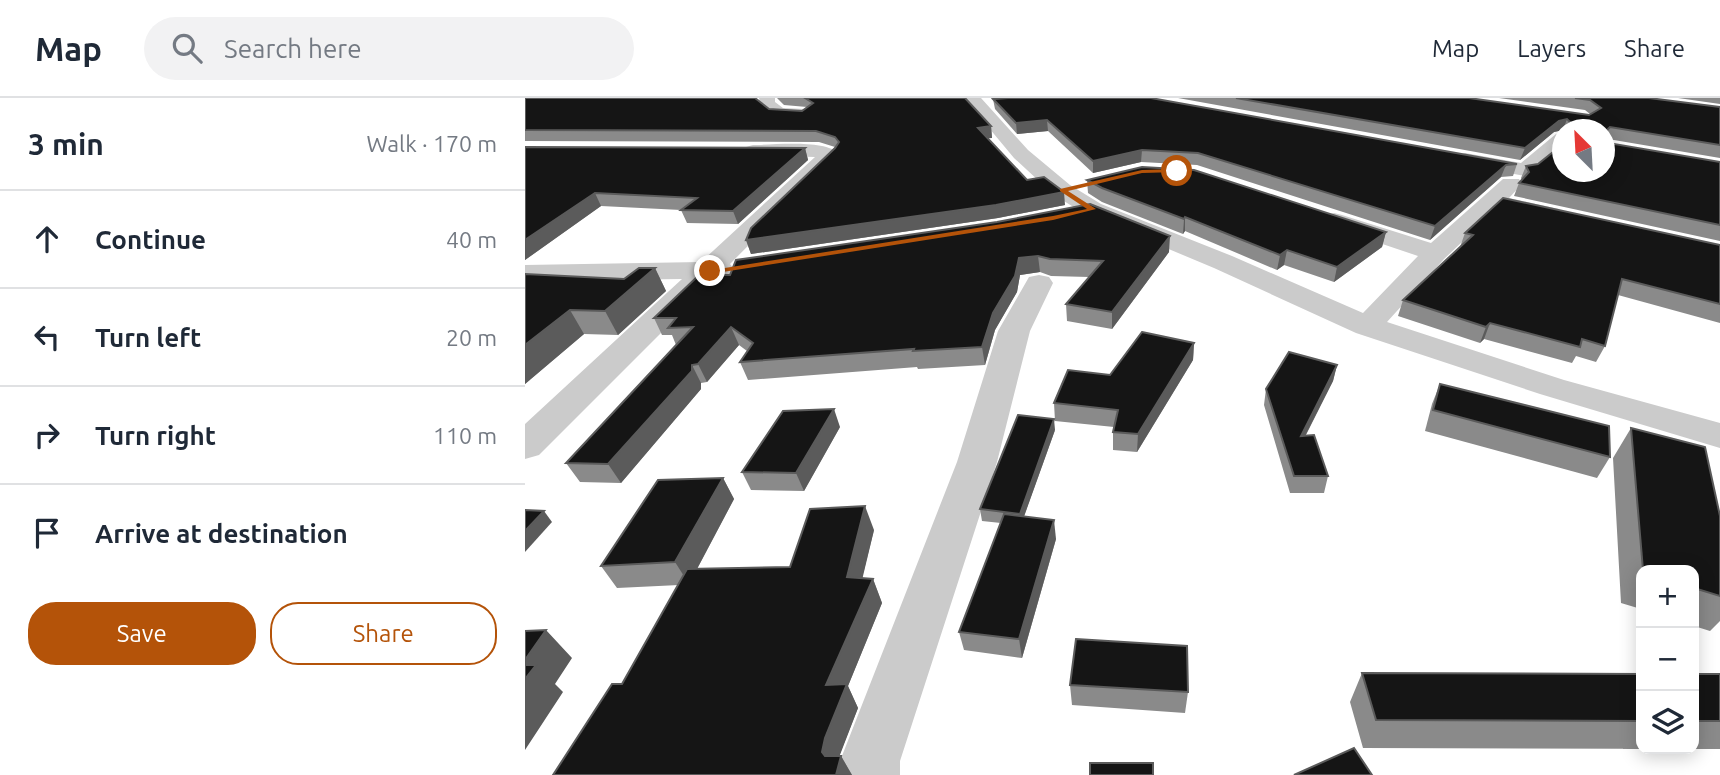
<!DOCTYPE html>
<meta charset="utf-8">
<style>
:root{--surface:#fff;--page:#f2f2f3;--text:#1f2937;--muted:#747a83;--line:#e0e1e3;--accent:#b45309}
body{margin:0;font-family:Ubuntu,sans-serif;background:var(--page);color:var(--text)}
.controls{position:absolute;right:21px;bottom:21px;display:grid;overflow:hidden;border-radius:14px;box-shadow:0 4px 18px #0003}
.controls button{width:63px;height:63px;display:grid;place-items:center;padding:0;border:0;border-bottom:2px solid var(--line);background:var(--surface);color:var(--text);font:35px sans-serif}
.compass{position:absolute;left:1027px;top:21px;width:63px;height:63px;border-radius:50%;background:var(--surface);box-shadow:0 4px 18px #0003;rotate:336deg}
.stop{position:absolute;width:21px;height:21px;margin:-16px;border:5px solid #b45309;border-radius:50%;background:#fff}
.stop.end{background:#b45309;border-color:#fff;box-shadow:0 2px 7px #0008}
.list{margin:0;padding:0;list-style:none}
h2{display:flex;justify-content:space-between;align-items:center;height:91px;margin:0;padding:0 28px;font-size:30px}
h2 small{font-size:23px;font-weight:400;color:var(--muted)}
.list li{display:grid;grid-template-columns:46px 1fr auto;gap:21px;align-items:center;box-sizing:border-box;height:98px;padding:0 28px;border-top:2px solid var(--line)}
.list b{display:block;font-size:26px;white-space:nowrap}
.list em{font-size:23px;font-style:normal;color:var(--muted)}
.actions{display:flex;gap:14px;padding:21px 28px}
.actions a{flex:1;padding:16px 0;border:2px solid var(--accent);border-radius:28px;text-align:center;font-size:24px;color:var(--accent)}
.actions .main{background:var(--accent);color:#fff}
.icon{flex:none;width:38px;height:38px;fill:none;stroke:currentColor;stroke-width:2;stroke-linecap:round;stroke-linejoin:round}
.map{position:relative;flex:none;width:1195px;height:677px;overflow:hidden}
header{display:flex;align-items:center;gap:42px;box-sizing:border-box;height:98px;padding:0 35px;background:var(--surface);border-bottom:2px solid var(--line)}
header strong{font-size:33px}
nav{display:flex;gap:38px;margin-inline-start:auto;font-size:24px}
.search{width:490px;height:63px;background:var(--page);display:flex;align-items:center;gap:18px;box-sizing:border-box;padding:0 24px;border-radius:38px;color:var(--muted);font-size:26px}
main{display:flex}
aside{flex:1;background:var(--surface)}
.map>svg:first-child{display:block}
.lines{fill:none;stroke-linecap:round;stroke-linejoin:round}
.minor{fill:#cbcbcb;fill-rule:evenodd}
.wall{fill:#8a8a8a}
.shaded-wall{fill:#5b5b5b}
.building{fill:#151515;stroke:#5b5b5b;stroke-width:2}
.route{fill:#b45309}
</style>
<header>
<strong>Map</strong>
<div class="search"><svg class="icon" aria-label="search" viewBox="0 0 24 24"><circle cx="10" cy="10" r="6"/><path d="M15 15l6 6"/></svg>Search here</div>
<nav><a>Map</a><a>Layers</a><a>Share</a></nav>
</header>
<main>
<aside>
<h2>3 min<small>Walk · 170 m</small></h2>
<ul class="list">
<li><svg class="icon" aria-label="ahead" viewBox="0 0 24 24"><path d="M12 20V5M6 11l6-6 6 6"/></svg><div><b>Continue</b></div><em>40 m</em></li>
<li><svg class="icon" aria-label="left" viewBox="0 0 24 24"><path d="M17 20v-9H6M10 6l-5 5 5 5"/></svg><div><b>Turn left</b></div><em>20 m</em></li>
<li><svg class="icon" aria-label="right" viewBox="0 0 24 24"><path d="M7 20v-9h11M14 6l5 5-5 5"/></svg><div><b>Turn right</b></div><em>110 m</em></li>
<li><svg class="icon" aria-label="arrive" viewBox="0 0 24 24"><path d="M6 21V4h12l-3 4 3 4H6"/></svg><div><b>Arrive at destination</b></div></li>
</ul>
<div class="actions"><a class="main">Save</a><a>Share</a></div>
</aside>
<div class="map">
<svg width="1195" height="677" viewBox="0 0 1195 677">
<rect width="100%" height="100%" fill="#fff"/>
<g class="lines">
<!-- minor -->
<g class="minor">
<polygon points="234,0 250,0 250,4 258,10 280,11 288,16 280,21 247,19 243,13 236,11"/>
<polygon points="439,0 456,0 503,52 545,87 576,106 707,158 838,215 893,158 801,127 797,122 801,117 809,115 817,117 906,145 978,81 994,81 997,86 984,100 1034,111 1038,116 1034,121 1026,123 972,111 919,161 862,224 1039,282 1195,325 1195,350 1015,296 831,235 689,170 560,116 529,97 489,60"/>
<polygon points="1038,35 1038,50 1007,76 1000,78 940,67 933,65 930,61 933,57 940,55 996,65 1031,36"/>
<path d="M228 47C248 47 301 41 314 56L205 166 210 172 206 178 191 180 14 357 0 361V326L157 181 0 183V167L176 164 290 59 221 57 218 53 221 49Z"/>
<polygon points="514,177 524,179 528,185 505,233 472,364 375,663 375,677 313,677 315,663 432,364 473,233 504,179"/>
</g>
</g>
<!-- wall -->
<g class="wall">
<polygon points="0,0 232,3 244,11 277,13 282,9 259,7 252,0 440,0 466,28 467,40 462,40 502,82 540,107 473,120 226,156 221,142 310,49 294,44 0,43"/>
<polygon points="653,0 943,0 1064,17 1065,16 1060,12 974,0 1124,0 1195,9 1195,60 1083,41 1083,45 1195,64 1195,143 989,98 994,85 997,82 996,80 1001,68 1013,66 1080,32 1038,32 1029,34 995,62"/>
<polygon points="1153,0 1195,0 1195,6"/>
<polygon points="468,1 992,66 988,78 976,79 905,142 672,67 616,64 568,75 523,33 492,36 470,11"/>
<polygon points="0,49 280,50 283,62 213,126 162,125 156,112 76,108 0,162"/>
<polygon points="562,82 861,134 857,149 809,184 759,167 752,172 660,133 658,136 577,104 563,95"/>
<polygon points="940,135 1195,147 1195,225 1093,197 1080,248 1071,264 1051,258 1047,265 959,241 955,245 873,218 878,202 935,149"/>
<polygon points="644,154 587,231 542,223 541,206 564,179 526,178 515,174 495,177 492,194 470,232 460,267 393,271 392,269 223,282 215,264 222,253 214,247 182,284 176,285 176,291 96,385 55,384 41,365 151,247 147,237 137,237 129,220 205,177 211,162"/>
<polygon points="130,170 141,193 93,237 59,236 0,286 0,176 99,181"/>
<polygon points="669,245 668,262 612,354 588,352 588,334 589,329 530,323 529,305 585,277"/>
<polygon points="812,267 808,283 781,337 803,378 799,395 765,395 739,307 741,291"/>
<polygon points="915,286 1085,359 1072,380 900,333 907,306"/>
<polygon points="315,329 279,393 226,392 217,374"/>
<polygon points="1106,330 1195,418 1195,523 1185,533 1169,528 1169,472 1116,472 1116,511 1096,505 1088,360"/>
<polygon points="530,332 499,418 531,441 497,560 439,552 434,534 476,425 457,423 455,411"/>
<polygon points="198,380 209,401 172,471 265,469 349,432 337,480 348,481 357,505 323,588 333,610 314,658 316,658 327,677 28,677 97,586 154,487 92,490 76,468"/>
<polygon points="837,575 1116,576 1116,651 1169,651 1169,576 1195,576 1195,651 838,650 825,604"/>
<polygon points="545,587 663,594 660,615 547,607"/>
</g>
<!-- shaded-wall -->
<g class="shaded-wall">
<polygon points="1042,21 1038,32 1029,34 995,62 1000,50 1034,23"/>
<polygon points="522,22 523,33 492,36 491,25"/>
<polygon points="466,28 467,40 454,41 453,30"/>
<polygon points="280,50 283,62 213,126 208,113"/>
<polygon points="617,52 616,64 568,75 568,63"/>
<polygon points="981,67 976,79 905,142 910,128"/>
<polygon points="539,94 540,107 473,120 226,156 221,142"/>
<polygon points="70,95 76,108 0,162 0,142"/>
<polygon points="660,119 660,133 658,136 659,121"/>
<polygon points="861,134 857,149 809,184 812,169"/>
<polygon points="645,138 644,154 587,231 587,214"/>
<polygon points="762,152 759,167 752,172 755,157"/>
<polygon points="513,158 515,174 495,177 492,194 470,232 460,267 457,249 468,215 494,160"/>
<polygon points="130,170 141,193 93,237 80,213"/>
<polygon points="45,212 59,236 0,286 0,247"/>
<polygon points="965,225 959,241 955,245 961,229"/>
<polygon points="206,229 214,247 182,284 173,266"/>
<polygon points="669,245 668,262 612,354 613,336"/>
<polygon points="167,267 176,285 176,291 96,385 83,366"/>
<polygon points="812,267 808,283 772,354 776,338"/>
<polygon points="309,311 315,329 279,393 271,375"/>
<polygon points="529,321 530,332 496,427 495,416"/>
<polygon points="198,380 209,401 164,486 150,464"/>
<polygon points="340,408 349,432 332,503 322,479"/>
<polygon points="19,413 27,424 0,454 0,433"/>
<polygon points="529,422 531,441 497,560 494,541"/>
<polygon points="348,481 357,505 323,588 333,610 313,662 310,677 297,654 300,640 301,587"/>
<polygon points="21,532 47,560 30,586 38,594 0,652 0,562"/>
<polygon points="316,658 327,677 311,677"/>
</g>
<!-- building -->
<g class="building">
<polygon points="0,0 230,0 244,11 277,13 288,5 280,0 440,0 466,28 453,30 502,82 519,79 539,94 471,107 221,142 226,130 310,50 314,44 310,39 291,33 0,32"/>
<polygon points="483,0 626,0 992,66 981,67 910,128 673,55 617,52 568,63 522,22 491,25 468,1"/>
<polygon points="711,0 944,0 1064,17 1076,10 1065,2 1050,0 1124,0 1195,9 1195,47 1085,29 1082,32 1083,45 1195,64 1195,127 994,85 1004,74 1001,68 1013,66 1038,46 1038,74 1080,74 1080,32 1045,32 1045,24 1042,21 1034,23 1000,50"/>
<polygon points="0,49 280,50 208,113 156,112 172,100 70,95 0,142"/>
<polygon points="617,69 669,72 861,134 812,169 762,152 755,157 660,119 659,121 577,90 562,82"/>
<polygon points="978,100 1195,147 1195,206 1097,181 1080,248 1057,241 1055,249 965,225 961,229 878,202 948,137 940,135"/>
<polygon points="565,106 645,138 587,214 541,206 578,163 525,161 513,158 494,160 490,178 468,215 457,249 388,253 389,251 215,264 228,245 206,229 173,266 167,267 167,273 83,366 41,365 168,229 143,230 151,220 129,220 174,177 205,177 211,162 472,124"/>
<polygon points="114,170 130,170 80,213 45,212 0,247 0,176 99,181"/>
<polygon points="617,234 669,245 613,336 588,334 593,312 529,305 543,272 585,277"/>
<polygon points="764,254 812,267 776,338 789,337 803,378 769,378 741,291"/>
<polygon points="915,286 1084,328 1085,359 908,312"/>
<polygon points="309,311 271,375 217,374 258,313"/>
<polygon points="493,317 529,321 495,416 455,411"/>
<polygon points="1106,330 1180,349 1195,418 1195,498 1169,490 1169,472 1118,472"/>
<polygon points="198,380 150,464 76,468 133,382"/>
<polygon points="340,408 322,479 348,481 301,587 322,586 300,640 297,654 300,658 316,658 311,677 28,677 87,586 97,586 162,471 265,469 285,411"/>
<polygon points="0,412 19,413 0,433"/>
<polygon points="479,416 529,422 494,541 434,534"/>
<polygon points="21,532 0,562 0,533"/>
<polygon points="551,541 662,548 663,594 545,587"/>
<polygon points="0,567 11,567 0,581"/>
<polygon points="837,575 1116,576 1116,623 851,622"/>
<rect x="1169" y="576" width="26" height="47"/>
<polygon points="829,650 847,677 769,677"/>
<rect x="565" y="665" width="63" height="12"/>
</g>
<!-- route -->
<polygon class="route" points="652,71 654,74 617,75 543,93 571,111 528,122 185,176 181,173 528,118 562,111 535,93 535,91 617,72"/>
</svg>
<div class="controls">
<button>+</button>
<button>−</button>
<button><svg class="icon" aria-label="layers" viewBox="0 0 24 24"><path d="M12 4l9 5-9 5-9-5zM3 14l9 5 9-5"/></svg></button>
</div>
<svg class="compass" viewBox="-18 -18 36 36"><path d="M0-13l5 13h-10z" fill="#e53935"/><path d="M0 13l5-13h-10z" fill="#747a83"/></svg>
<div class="stop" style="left:652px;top:73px"></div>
<div class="stop end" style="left:185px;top:173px"></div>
</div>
</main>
